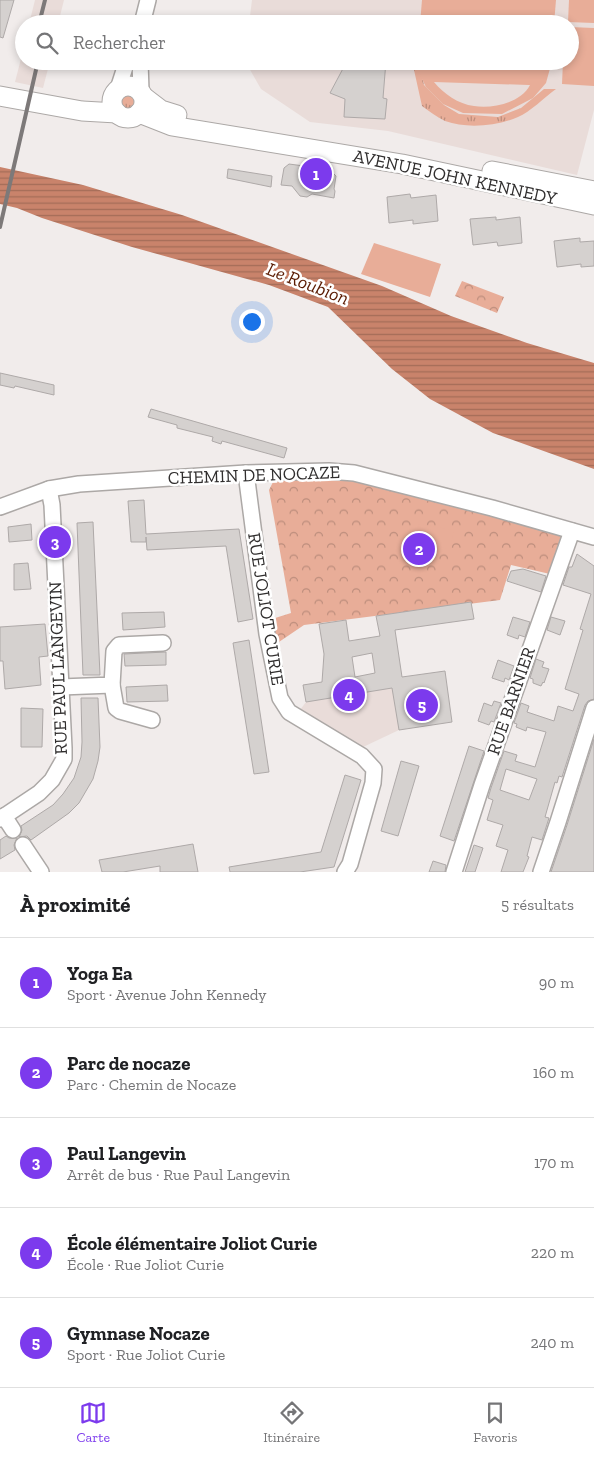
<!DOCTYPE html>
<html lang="fr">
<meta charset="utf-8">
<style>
:root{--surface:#fff;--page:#f6f6f6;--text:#202124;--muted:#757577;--line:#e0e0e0;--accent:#7c3aed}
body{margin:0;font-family:"Zilla Slab",serif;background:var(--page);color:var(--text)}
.you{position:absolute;left:251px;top:321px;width:18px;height:18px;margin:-12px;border:4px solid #fff;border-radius:50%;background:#1a73e8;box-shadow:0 0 0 8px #1a73e833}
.badge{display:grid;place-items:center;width:32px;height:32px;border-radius:50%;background:var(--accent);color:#fff;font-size:16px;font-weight:700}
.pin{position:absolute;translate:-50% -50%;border:2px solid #fff;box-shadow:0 1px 5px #0006}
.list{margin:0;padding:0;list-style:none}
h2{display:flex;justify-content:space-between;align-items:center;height:65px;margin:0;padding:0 20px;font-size:21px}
h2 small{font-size:16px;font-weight:400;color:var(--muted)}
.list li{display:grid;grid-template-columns:32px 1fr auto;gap:15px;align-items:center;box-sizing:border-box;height:90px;padding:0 20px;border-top:1px solid var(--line)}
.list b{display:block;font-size:19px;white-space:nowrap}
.list p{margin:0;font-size:16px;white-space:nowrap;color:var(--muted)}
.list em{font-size:16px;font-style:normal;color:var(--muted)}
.icon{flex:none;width:28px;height:28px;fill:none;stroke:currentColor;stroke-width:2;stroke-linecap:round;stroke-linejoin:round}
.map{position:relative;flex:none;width:594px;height:872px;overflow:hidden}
.search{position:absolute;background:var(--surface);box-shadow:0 2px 8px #0003;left:15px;right:15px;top:15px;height:55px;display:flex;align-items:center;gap:12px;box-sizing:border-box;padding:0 18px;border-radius:28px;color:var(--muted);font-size:19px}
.sheet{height:515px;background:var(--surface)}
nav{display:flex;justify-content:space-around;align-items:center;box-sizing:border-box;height:70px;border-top:1px solid var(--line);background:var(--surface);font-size:14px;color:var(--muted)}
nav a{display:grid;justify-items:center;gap:2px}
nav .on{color:var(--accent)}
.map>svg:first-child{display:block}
.built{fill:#e9dcd9}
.grass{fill:url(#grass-tufts)}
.forest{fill:url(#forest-crowns)}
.garden{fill:#e8ad98;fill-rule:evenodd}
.water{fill:url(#water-rules)}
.building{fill:#d5d1cf;stroke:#aea9a8;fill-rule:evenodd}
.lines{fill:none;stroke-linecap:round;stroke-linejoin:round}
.minor-casing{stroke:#aca8a6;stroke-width:18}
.major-casing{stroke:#aca8a6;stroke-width:21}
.minor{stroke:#fff;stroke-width:15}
.major{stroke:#fff;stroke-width:19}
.rail{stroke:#7d7979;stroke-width:4}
.labels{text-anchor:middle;stroke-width:5;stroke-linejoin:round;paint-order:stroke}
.street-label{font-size:18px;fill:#302e2e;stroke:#fff}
.water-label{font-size:19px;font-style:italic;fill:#5a1b02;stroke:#fff}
</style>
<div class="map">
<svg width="594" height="872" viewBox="0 0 594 872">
<defs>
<pattern id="grass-tufts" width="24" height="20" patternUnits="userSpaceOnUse" patternTransform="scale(1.25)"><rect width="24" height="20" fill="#e8ad98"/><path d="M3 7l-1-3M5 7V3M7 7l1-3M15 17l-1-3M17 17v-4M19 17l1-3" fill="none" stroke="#bc8d7c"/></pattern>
<pattern id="forest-crowns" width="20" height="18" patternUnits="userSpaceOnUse" patternTransform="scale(1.25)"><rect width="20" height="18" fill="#e8ad98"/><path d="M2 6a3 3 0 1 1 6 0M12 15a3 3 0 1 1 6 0" fill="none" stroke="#bc8d7c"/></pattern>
<pattern id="water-rules" width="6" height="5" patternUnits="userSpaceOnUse" patternTransform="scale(1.25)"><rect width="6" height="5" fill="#c9836b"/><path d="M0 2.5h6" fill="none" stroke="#a46c58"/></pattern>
</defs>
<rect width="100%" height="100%" fill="#f1eceb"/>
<!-- built -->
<g class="built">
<polygon points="35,0 64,0 58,24 29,24"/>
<polygon points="252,0 594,0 594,110 577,175 388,131 310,122 261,89 245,61 570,61 570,24 249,24"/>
<polygon points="24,47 24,61 50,61 43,88 15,82"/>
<polygon points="379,629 395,630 399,730 361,748 300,710 306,702 303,685 384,672 384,669 374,670 372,654 367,654 365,639 379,637"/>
</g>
<!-- grass -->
<g class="grass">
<path d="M412 61H418L424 85 444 105 459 114 498 117 521 108 544 89H556C545 97 530 112 518 117 497 126 467 129 445 121 437 117 429 111 422 106Z"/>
<circle cx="128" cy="102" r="9"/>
</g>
<!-- forest -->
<g class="forest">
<polygon points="462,281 504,297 497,313 455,296"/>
<polygon points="339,475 565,532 550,574 511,565 500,600 304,625 276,644 272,619 291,613 269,490 275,478"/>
</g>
<!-- garden -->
<g class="garden">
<polygon points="422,0 556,0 554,24 420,24"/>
<polygon points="569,0 594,0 594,23 568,22"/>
<polygon points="570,27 594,28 594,86 562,84 563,61 570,61"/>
<path d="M418 61H552L546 83 533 98 502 114 463 113 443 104 426 87 421 77ZM434 82 529 85H530C521 103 492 109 474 106 458 104 444 94 434 82Z"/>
<polygon points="374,243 441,264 430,297 361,274"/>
<polygon points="419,524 454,530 450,549 416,542"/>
</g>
<!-- water -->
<polygon class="water" points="0,167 83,185 182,215 382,286 451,316 527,343 594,363 594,469 493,433 430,399 392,369 328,307 269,285 132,247 42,218 17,208 0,204"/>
<!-- building -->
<g class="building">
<polygon points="0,0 14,0 3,38 0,37"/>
<polygon points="347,61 386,61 383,98 387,99 385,119 344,117 345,99 330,93"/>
<polygon points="289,164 304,166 304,164 317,166 316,168 331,171 336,176 334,189 335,191 334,198 312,194 307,197 300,196 292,186 281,185 284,168"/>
<polygon points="228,169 272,176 271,187 227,178"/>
<polygon points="410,194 411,198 436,195 438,221 413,224 413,220 389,223 387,197"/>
<polygon points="496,217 496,220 520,217 522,243 498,246 497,242 473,245 470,219"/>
<polygon points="580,238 580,242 594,241 594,266 581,267 581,264 557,267 554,241"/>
<polygon points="0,373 54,385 54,395 15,386 14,388 0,385"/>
<polygon points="151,409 287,448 284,458 222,441 221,444 212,441 213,437 177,428 177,425 148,417"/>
<polygon points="144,500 146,534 239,529 253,619 238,622 226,546 147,550 146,537 146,542 131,542 128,501"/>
<polygon points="93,522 100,675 83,675 77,523"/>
<polygon points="31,524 32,540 9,542 8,527"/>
<path d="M577 554 594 566V699L588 701 585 705 562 777 559 776 557 783 555 782 545 817 549 818 542 840 532 837 527 856 529 857 523 872H501L508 850 496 846 503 825 487 820 493 800 488 798 491 788 504 751 517 755 515 761 535 767 546 732 527 727 526 731 516 727 517 724 514 723 521 703 529 706 527 712 554 721 558 706 573 711 579 694 565 689 583 630 580 629 591 594 563 585 569 567H572ZM506 769 537 779 529 800 500 790Z"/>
<polygon points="28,563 31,589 14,590 14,564"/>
<polygon points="523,569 546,576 541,592 507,581 511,571"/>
<path d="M471 602 474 619 395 630 402 677 445 671 452 722 399 730 392 688 306 702 303 685 322 682 324 654 319 624 346 620 349 641 380 636 376 616ZM372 653 375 673 355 677 352 657Z"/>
<polygon points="164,612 165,627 123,630 122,613"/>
<polygon points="513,617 530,622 525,637 519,635 518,639 507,635"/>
<polygon points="551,617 565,621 560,635 547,630"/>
<polygon points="45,624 48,656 39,657 41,685 5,689 3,661 0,661 0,627"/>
<polygon points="249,640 269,772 254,774 233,643"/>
<polygon points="166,652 166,665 125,666 124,654"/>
<polygon points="536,659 544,662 542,667 549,669 544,683 543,682 541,686 533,683 533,679 530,678"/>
<polygon points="498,660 514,666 509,680 505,678 504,682 492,678"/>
<polygon points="167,685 168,701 127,702 126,687"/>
<polygon points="81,698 98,698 100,747 98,761 93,779 79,803 69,813 31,840 27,836 19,837 22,830 21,826 53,805 63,794 74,778 81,757 82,742"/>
<polygon points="494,701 501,703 494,722 491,721 489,725 478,721 484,703 492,706"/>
<polygon points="21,708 43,709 42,747 21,747"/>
<polygon points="594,739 594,872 551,872 567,825"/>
<polygon points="469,746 484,751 454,841 440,836"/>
<polygon points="401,761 419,766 398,836 381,831"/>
<polygon points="345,775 361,780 334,867 300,872 230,872 229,867 321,852"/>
<polygon points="6,836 9,838 17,838 14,845 15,850 0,859 0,840"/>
<polygon points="193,844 198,872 160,872 160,866 123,872 102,872 99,860"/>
<polygon points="474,845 483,848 475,872 465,872"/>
<polygon points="433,861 446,865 445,872 429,872"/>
</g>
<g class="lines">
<defs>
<g id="minor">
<polyline points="142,24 148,0"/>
<polyline points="140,61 141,91"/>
<polyline points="118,89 127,61"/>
<polyline points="246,473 267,634 280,698 289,712 362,756 374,769 373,783 350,864 345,872"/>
<polyline points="0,507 49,489 79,484 246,473 329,471 354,473 492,508 594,537"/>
<polyline points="112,685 116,708 120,711 152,720"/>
<polyline points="61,687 112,685 114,651 119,645 163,643"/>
<polyline points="4,816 13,830"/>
<polyline points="0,819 39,793 52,780 64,759 64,748 52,505 49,489"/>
<polyline points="23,845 41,872"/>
<polyline points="454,872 482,785 572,531"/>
<polyline points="541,872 558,822 594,708"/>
</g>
<g id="major">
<circle cx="128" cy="102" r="16"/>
<polyline points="0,96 82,111 117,113"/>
<polyline points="144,97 161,110 177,115"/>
<polyline points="139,113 172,126 402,164 594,205"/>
<polyline points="492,171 594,191"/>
</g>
</defs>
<!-- minor casing -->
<use href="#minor" class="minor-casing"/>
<!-- major casing -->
<use href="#major" class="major-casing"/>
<!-- minor -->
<use href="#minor" class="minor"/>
<!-- major -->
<use href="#major" class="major"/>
<!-- rail -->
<g class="rail">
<polyline points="39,24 45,0"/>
<polyline points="0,227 38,61"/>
</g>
</g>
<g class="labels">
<!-- street labels -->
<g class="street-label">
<text transform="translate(455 177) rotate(12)" y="6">AVENUE JOHN KENNEDY</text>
<text transform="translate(254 475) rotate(-2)" y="6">CHEMIN DE NOCAZE</text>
<text transform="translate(266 609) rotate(81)" y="6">RUE JOLIOT CURIE</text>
<text transform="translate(58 668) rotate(-92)" y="6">RUE PAUL LANGEVIN</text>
<text transform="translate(511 701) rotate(-71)" y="6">RUE BARNIER</text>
</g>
<!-- water labels -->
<g class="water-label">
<text transform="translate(308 283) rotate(21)" y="7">Le Roubion</text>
</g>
</g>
</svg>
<div class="you"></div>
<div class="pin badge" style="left:316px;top:174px">1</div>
<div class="pin badge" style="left:419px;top:549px">2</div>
<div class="pin badge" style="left:55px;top:542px">3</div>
<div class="pin badge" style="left:349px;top:695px">4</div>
<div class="pin badge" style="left:422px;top:705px">5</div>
<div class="search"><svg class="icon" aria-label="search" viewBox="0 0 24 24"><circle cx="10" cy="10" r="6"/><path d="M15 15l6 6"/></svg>Rechercher</div>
</div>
<section class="sheet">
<h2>À proximité<small>5 résultats</small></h2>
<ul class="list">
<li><span class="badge">1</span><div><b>Yoga Ea</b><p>Sport · Avenue John Kennedy</p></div><em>90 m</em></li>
<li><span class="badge">2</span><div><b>Parc de nocaze</b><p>Parc · Chemin de Nocaze</p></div><em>160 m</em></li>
<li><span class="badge">3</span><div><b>Paul Langevin</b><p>Arrêt de bus · Rue Paul Langevin</p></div><em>170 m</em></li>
<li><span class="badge">4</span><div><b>École élémentaire Joliot Curie</b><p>École · Rue Joliot Curie</p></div><em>220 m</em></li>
<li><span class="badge">5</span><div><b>Gymnase Nocaze</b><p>Sport · Rue Joliot Curie</p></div><em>240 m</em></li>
</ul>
</section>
<nav>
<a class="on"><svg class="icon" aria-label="map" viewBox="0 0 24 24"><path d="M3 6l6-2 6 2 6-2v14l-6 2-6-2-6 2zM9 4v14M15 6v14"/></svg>Carte</a>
<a><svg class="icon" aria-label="directions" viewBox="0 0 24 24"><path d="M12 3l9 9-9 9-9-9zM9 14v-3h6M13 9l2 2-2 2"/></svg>Itinéraire</a>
<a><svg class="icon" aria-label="saved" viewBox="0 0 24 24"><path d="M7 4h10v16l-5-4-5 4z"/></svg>Favoris</a>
</nav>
